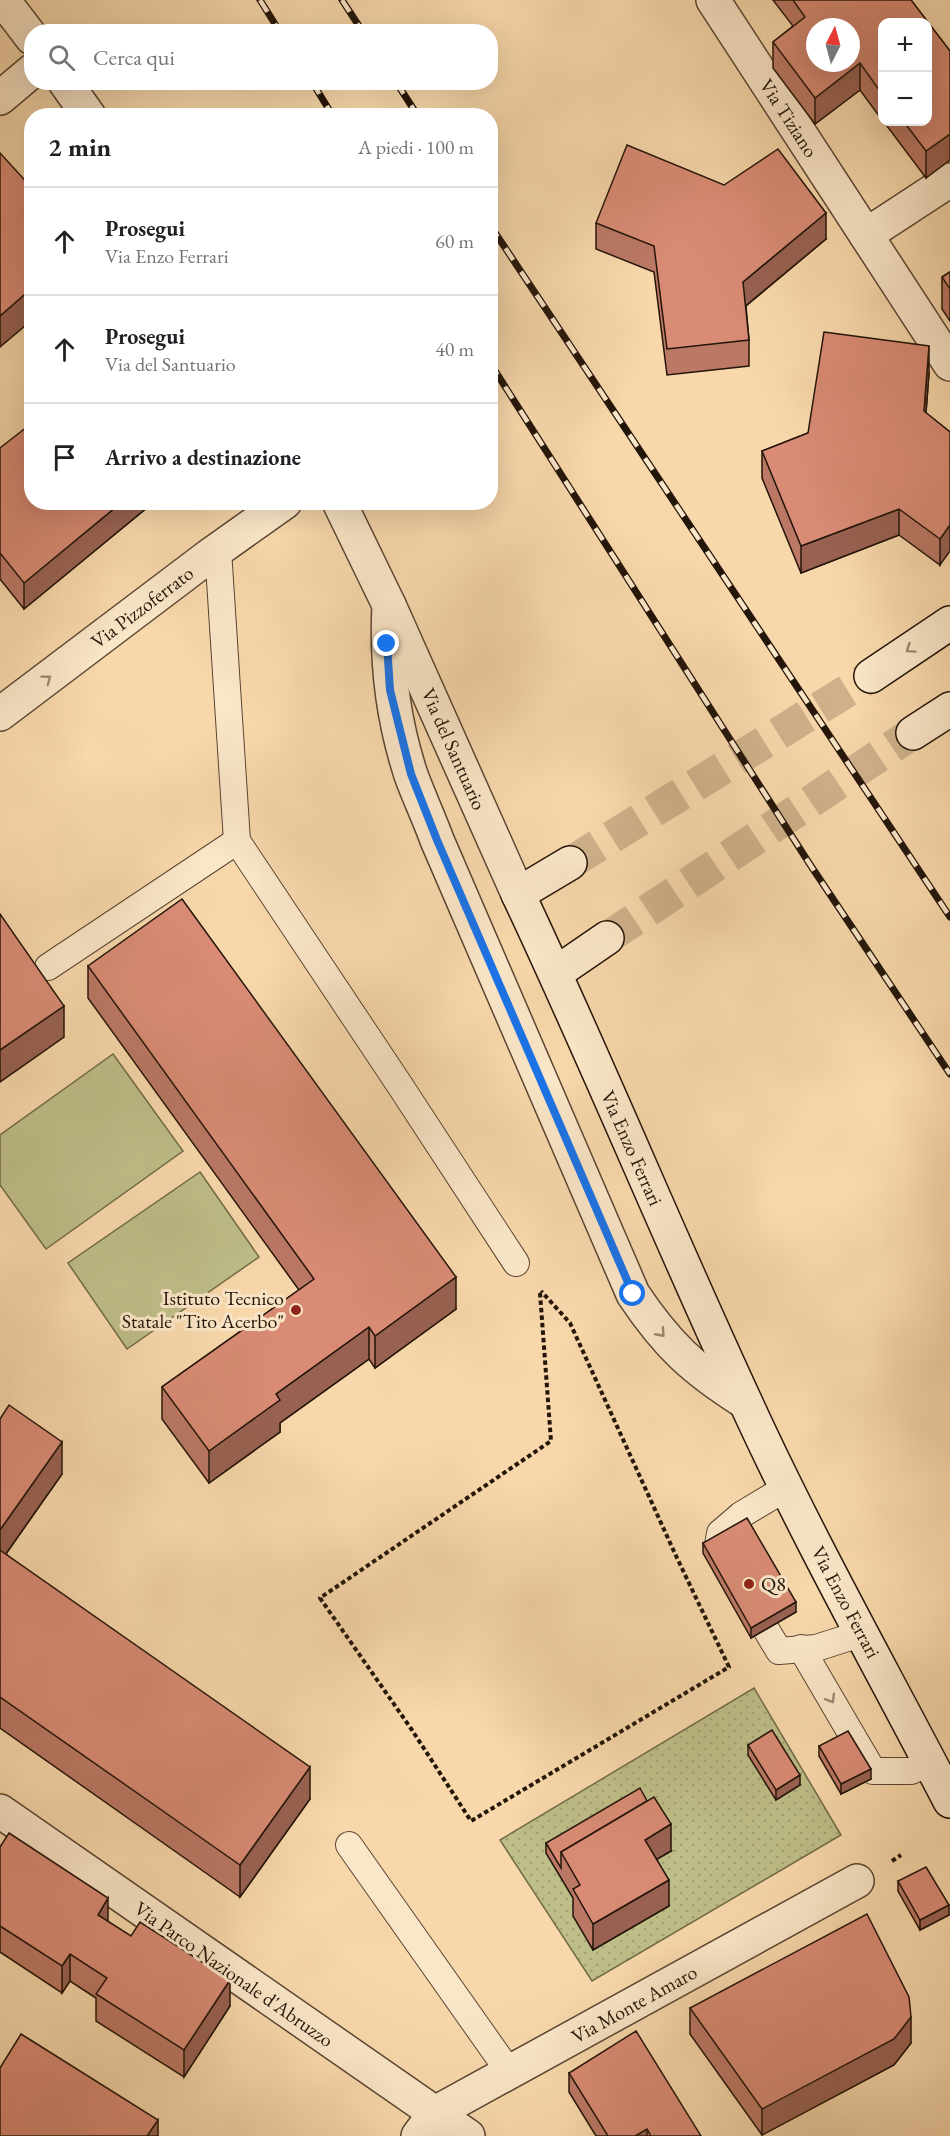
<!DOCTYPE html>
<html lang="it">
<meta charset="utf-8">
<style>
:root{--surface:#fff;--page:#f2f2f2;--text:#202124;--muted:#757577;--line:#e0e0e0}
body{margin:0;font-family:"EB Garamond",serif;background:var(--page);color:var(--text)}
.controls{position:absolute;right:18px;top:18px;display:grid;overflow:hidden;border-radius:12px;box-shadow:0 6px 24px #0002}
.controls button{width:54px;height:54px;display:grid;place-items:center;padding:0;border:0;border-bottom:2px solid var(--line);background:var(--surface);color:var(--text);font:30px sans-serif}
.compass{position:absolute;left:806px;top:18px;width:54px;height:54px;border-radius:50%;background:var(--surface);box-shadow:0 6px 24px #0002;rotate:6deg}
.stop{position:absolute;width:18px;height:18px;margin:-14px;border:4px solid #1a73e8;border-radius:50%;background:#fff}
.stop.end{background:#1a73e8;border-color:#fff;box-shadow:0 2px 6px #0008}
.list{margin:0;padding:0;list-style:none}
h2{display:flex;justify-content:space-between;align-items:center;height:78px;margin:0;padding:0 24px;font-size:26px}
h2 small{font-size:20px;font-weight:400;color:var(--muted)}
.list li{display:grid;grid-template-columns:39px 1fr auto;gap:18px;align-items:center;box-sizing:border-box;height:108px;padding:0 24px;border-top:2px solid var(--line)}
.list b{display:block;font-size:22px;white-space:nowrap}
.list p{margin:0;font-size:20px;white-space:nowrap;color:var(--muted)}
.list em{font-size:20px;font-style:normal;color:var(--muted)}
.icon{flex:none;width:33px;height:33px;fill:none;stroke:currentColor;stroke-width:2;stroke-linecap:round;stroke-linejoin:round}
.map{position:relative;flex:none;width:950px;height:2136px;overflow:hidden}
.search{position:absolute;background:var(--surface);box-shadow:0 6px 24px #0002;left:24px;top:24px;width:474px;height:66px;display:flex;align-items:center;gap:15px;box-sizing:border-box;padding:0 21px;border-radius:24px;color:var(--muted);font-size:22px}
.panel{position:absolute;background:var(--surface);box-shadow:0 6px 24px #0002;left:24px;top:108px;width:474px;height:402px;border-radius:24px}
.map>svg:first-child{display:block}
.green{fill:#bebe88;stroke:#716a48;stroke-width:1.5}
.garden{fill:url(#garden-dots);stroke:#716a48;stroke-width:1.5}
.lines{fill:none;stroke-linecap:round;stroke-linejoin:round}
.secondary-tunnel{stroke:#ceb18b;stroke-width:33;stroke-dasharray:33 16;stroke-linecap:butt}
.service-casing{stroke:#594632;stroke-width:28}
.minor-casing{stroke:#594632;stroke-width:36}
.tertiary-casing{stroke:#594632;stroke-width:36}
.secondary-casing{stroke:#241509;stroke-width:36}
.path{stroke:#241509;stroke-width:4;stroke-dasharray:4.5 3;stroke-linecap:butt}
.service{stroke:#fae6c8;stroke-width:26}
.minor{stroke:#fae6c8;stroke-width:33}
.tertiary{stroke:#fae6c8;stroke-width:33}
.secondary{stroke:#fae6c8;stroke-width:33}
.rail-casing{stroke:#241509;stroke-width:7}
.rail{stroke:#fae6c8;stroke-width:4.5;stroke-dasharray:14;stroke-linecap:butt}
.wall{fill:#bb7865;stroke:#241509;stroke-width:1.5}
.shaded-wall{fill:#986152;stroke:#241509;stroke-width:1.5}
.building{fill:#d98b75;stroke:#241509;stroke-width:1.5;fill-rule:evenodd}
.oneway{stroke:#9a8872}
.route{stroke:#1a73e8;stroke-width:8}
.poi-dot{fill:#8f2418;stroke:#fae6c8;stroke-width:2}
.labels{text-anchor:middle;stroke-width:6;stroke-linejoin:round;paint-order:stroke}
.street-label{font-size:20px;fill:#241509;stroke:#fae6c8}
.poi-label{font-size:20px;fill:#241509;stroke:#fae6c8;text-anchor:end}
</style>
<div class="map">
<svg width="950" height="2136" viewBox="0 0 950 2136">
<defs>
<pattern id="garden-dots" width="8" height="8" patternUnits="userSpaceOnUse" patternTransform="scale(1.5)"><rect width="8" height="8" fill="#bebe88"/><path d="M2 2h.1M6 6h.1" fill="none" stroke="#a3a274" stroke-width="1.8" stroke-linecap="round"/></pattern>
</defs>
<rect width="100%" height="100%" fill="#f8d8ab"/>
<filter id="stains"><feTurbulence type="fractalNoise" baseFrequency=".00333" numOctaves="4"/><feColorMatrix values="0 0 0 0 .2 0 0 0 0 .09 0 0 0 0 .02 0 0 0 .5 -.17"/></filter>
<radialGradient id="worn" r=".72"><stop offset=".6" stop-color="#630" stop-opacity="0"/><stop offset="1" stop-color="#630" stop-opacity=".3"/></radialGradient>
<!-- green -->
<g class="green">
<polygon points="113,1054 183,1151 46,1249 0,1185 0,1135"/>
<polygon points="200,1172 259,1257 127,1349 68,1263"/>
</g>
<!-- garden -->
<polygon class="garden" points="754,1688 841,1835 592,1981 500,1840"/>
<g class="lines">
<!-- secondary-tunnel -->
<g class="secondary-tunnel">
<polyline points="570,863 871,676"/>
<polyline points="607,938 913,733"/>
</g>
<defs>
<g id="service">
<polyline points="218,550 237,841 399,1084 516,1263"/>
<polyline points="48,967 237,841"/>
<polyline points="718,1545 720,1533 741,1515 786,1488"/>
<polyline points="767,1631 779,1651 816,1648 863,1633"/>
<polyline points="801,1648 873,1771 911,1771 930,1763"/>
<polyline points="349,1845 510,2073"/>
</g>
<g id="minor">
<polyline points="713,0 950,364"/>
<polyline points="0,98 32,71"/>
<polyline points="866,235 950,180"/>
<polyline points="0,714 209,556 285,502"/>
<polyline points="0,1811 468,2136"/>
<polyline points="418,2136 435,2113 857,1881"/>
</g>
<g id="tertiary">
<polyline points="3,0 32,38"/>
<polyline points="65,82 89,116"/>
<polyline points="339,502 389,605 518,894"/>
<path d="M389 605C386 662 393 720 411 775 419 797 429 818 437 840L633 1294C667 1345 693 1369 745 1402"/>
</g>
<g id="secondary">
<polyline points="871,676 950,623"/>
<polyline points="913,733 950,709"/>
<path d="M570 863 518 894C597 1061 667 1233 745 1401 807 1537 881 1668 950 1801"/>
<polyline points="556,973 607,938"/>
</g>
</defs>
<!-- service casing -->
<use href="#service" class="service-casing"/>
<!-- minor casing -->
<use href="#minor" class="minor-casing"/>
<!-- tertiary casing -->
<use href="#tertiary" class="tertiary-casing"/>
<!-- secondary casing -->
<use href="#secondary" class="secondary-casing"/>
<!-- path -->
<g class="path">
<polyline points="540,1293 551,1441 320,1598 412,1730 471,1821 729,1667 677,1558 570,1323 541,1291"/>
<polyline points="892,1861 901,1855"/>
</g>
<!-- service -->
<use href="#service" class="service"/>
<!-- minor -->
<use href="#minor" class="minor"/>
<!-- tertiary -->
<use href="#tertiary" class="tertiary"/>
<!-- secondary -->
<use href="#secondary" class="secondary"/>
<defs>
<g id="rail">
<polyline points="260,0 280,32"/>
<polyline points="342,0 363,32"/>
<polyline points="312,82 333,116"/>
<polyline points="396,82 418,116"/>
<polyline points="490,225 950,917"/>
<polyline points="490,363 809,863 950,1074"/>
</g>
</defs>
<!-- rail casing -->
<use href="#rail" class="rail-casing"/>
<!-- rail -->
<use href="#rail" class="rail"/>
</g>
<!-- wall -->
<g class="wall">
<polygon points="773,0 911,0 950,51 926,178 884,122 927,122 882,22 882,120 860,90 815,124 773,68 773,42 793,26"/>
<polygon points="596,223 826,239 746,306 749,340 749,366 667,375 654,272 596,249"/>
<polygon points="950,272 950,321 942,309 942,277"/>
<polygon points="929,373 926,413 950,432 940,565 899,535 801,573 762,478 762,451 808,433"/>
<polygon points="0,448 32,502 154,502 24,609 0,579"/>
<polygon points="88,966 456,1309 375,1368 369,1359 280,1423 280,1432 209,1483 162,1419 162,1387 299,1290 88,998"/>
<polygon points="0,1419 62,1474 6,1554 310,1799 240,1897 0,1728"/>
<polygon points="703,1543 796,1612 751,1638 703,1553"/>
<polygon points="748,1745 800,1785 776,1800 748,1755"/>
<polygon points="819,1746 871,1779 841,1794 819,1756"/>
<polygon points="546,1843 671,1851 657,1859 669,1906 593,1950 573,1916 573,1898 546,1853"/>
<polygon points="0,1847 230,2006 184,2077 96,2021 96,1998 70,1981 62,1993 0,1952"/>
<polygon points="898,1881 949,1915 920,1930 898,1891"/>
<polygon points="690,2008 911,2043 894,2065 762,2135 690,2034"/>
<polygon points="569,2073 701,2136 596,2136 569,2092"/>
</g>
<!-- shaded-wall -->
<g class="shaded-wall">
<polygon points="860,63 860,90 815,124 815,98"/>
<polygon points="950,134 950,160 926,178 926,151"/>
<polygon points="826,213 826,239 743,308 743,282"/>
<polygon points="32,288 32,320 0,347 0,316"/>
<polygon points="929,346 929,373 924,438 924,411"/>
<polygon points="122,502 154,502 24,609 24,583"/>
<polygon points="899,509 899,535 801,573 801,546"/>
<polygon points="950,525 950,551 940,565 940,539"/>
<polygon points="64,1006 64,1037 0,1082 0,1050"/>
<polygon points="456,1277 456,1309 375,1368 375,1336"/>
<polygon points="369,1327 369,1359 280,1423 280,1432 209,1483 209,1451 276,1394"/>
<polygon points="62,1442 62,1474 0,1562 0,1530"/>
<polygon points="796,1602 796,1612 751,1638 751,1628"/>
<polygon points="310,1767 310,1799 240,1897 240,1865"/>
<polygon points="871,1769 871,1779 841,1794 841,1784"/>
<polygon points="800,1775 800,1785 776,1800 776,1790"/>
<polygon points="671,1824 671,1851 645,1866 645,1840"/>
<polygon points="669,1880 669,1906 593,1950 593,1924"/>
<polygon points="108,1898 108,1924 98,1915"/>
<polygon points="949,1905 949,1915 920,1930 920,1920"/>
<polygon points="70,1954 70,1981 62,1993 62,1966"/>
<polygon points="230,1980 230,2006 184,2077 184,2050"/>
<polygon points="911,2017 911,2043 894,2065 762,2135 762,2109"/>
<polygon points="158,2120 158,2136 147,2136"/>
<polygon points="647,2129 647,2136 635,2136"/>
</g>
<!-- building -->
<g class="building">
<path d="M793 0H911L950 51V134L926 151 904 122H927V22H882V94L860 63 815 98 773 42 805 17ZM815 27H851V63H815Z"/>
<polygon points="627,145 724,185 778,149 826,213 743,282 749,340 667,349 654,246 596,223"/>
<polygon points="0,153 32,188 32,288 0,316"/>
<polygon points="950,272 950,289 942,277"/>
<polygon points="824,332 929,346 924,411 950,432 950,525 940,539 899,509 801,546 762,451 808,433"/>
<polygon points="32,423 32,502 122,502 24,583 0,553 0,448"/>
<polygon points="182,899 456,1277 375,1336 369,1327 276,1394 280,1400 209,1451 162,1387 314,1279 88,966"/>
<polygon points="0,914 64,1006 0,1050"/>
<polygon points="9,1405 62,1442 0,1530 0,1419"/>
<polygon points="747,1518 796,1602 751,1628 703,1543"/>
<polygon points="0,1550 310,1767 240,1865 0,1697"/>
<polygon points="772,1730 800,1775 776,1790 748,1745"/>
<polygon points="848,1731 871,1769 841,1784 819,1746"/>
<polygon points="640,1788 647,1801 561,1852 561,1868 546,1843"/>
<polygon points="654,1797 671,1824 645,1840 669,1880 593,1924 573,1889 580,1885 561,1852"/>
<polygon points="9,1833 108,1898 98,1915 131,1936 140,1922 230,1980 184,2050 96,1994 107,1978 70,1954 62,1966 0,1926 0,1847"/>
<polygon points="926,1867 949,1905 920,1920 898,1881"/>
<polygon points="867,1914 909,1997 911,2017 894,2039 762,2109 690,2008"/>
<polygon points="636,2031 701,2136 651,2136 647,2129 635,2136 608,2136 569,2073"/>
<polygon points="21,2034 158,2120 147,2136 0,2136 0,2068"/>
</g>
<!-- one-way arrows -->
<defs><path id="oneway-chevron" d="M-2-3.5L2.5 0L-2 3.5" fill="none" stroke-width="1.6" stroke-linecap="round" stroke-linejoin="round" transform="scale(1.5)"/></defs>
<g class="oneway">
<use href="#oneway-chevron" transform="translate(910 649) rotate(146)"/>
<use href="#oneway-chevron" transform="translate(47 679) rotate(-37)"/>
<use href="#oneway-chevron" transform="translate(661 1333) rotate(48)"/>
<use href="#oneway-chevron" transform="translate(831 1699) rotate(59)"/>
</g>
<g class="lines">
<!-- route -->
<polyline class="route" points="387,644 390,690 411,774 437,840 633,1294"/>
</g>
<!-- markers -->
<g class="poi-dot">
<circle cx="296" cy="1310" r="6"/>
<circle cx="749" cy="1584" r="6"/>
</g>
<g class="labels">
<!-- street labels -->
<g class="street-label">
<text transform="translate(789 118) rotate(57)" y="7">Via Tiziano</text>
<text transform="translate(142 607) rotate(-37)" y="7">Via Pizzoferrato</text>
<text transform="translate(454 749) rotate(66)" y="7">Via del Santuario</text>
<text transform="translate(632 1148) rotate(66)" y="7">Via Enzo Ferrari</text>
<text transform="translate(846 1602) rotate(62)" y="7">Via Enzo Ferrari</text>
<text transform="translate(234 1974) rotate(35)" y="7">Via Parco Nazionale d'Abruzzo</text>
<text transform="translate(634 2004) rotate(-29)" y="7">Via Monte Amaro</text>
</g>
<!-- poi labels -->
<g class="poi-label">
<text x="284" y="1305">Istituto Tecnico<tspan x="284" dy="23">Statale "Tito Acerbo"</tspan></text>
<text x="761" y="1591" text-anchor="start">Q8</text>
</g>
</g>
<rect width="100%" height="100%" filter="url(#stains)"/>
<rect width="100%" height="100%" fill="url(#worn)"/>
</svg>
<div class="controls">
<button>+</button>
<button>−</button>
</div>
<svg class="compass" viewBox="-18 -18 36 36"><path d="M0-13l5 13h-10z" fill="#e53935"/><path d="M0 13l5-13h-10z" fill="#757577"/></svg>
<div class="stop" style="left:633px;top:1294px"></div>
<div class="stop end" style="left:387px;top:644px"></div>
<div class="search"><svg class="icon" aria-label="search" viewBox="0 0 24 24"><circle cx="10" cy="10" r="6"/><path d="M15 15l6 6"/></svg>Cerca qui</div>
<section class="panel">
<h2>2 min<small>A piedi · 100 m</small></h2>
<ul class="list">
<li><svg class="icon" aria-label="ahead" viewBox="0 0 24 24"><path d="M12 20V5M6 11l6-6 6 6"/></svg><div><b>Prosegui</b><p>Via Enzo Ferrari</p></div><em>60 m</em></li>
<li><svg class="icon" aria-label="ahead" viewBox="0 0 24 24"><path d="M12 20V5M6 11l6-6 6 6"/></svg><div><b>Prosegui</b><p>Via del Santuario</p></div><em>40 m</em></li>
<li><svg class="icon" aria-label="arrive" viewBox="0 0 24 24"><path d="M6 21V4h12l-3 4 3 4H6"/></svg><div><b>Arrivo a destinazione</b></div></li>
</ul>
</section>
</div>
